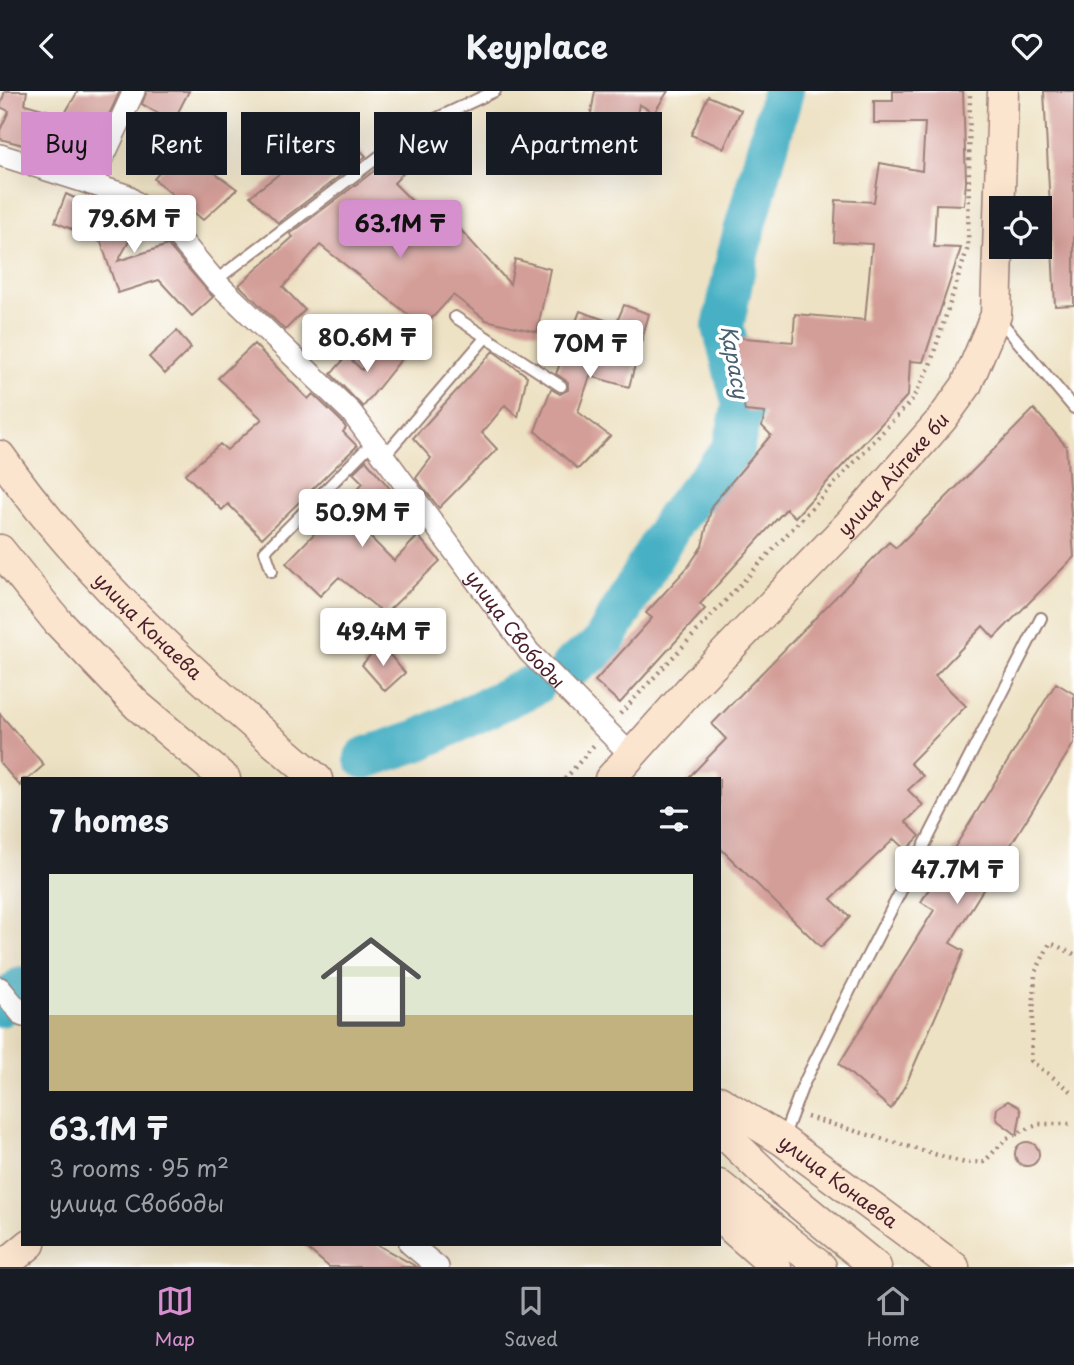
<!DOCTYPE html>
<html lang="en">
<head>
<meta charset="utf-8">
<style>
	:root { --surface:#171b24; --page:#20242c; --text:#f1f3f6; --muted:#9ea1a6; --line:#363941; --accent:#d690ce }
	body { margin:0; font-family:"Playpen Sans",sans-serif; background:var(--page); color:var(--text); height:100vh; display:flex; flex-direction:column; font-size:26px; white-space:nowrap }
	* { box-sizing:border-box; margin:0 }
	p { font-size:23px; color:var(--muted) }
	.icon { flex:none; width:38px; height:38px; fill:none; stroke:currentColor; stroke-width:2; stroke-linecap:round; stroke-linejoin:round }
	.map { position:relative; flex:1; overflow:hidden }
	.sheet { position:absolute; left:21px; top:686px; width:700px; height:469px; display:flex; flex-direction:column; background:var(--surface); border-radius:0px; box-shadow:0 7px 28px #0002 }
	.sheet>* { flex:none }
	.banner { position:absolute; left:21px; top:21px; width:700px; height:63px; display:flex; gap:14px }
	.tools { position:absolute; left:989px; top:105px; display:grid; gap:14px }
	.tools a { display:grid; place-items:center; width:63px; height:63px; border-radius:0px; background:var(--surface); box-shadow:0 7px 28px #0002; font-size:35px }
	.price { position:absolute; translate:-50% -60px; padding:0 16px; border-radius:7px; background:#fff; color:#222; font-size:23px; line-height:46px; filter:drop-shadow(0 2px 4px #0008) }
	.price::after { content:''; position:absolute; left:50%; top:42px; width:21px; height:16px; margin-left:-10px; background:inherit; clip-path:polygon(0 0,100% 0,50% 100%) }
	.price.active { background:var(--accent); color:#111 }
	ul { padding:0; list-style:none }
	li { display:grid; align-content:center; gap:14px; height:371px; padding:0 28px }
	li span { display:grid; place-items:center; height:217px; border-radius:0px; color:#555 }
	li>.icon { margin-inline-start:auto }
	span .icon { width:126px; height:126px; fill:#fffc; stroke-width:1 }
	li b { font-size:30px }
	h2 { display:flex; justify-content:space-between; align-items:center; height:84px; padding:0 28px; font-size:30px }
	.pill { padding:0 24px; border-radius:0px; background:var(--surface); box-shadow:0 7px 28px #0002; font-size:24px; line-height:63px }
	.pill.active { background:var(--accent); color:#111 }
	header { display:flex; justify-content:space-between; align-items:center; height:91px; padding:0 28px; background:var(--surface); font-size:32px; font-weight:700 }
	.dock { display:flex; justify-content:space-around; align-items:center; height:98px; border-top:2px solid var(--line); background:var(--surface); font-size:19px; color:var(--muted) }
	.dock a { display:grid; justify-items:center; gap:4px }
	.dock .active { color:var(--accent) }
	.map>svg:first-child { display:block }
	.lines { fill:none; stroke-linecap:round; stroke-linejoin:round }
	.river { stroke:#46b0c4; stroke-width:42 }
	.building { fill:#d49e98 }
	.lane-casing { stroke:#9c8078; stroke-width:14 }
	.street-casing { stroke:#9c8078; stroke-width:24 }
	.secondary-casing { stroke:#9c8078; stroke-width:33 }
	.path { stroke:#9c8078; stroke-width:4.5; stroke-dasharray:2 5; stroke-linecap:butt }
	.lane { stroke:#fff; stroke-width:10 }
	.street { stroke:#fff; stroke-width:21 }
	.secondary { stroke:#fce5cf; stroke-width:30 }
	.labels { text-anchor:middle; stroke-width:7; stroke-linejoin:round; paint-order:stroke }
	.street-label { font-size:19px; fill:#4a1f2b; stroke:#fff }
	.water-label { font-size:21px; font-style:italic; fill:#486070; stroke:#fff }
</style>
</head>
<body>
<header><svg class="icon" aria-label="back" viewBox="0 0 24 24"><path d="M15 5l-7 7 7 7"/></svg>Keyplace<svg class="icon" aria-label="heart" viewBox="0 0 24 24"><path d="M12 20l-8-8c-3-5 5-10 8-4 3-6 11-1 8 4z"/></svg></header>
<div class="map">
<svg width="1074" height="1176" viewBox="0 0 1074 1176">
	<rect width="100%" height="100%" fill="#fff"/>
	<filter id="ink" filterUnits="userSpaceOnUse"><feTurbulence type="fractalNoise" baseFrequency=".0143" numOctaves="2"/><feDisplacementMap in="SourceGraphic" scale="14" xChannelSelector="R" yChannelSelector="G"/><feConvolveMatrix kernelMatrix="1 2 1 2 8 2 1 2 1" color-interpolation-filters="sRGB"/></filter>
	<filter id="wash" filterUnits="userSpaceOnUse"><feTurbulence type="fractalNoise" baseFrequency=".00686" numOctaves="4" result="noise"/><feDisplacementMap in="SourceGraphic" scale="28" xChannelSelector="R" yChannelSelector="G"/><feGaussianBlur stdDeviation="1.57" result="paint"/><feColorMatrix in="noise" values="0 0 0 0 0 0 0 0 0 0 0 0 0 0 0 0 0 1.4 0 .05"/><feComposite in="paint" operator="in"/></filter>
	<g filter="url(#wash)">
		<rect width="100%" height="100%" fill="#eee2c4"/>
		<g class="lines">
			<!-- river -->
			<path class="river" d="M 571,576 L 601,555 L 674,429 L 733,358 L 743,314 L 723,236 L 737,166 L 783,0
				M 365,667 L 419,649 L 534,594
				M 0,915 L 23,896"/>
		</g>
		<g id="blocks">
			<!-- building -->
			<path class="building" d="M 5,0 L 27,0 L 25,13 L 64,24 L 78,0 L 120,0 L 84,77 L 42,59 L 0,48 L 0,39 L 9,20 L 0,16 Z
				M 147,0 L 189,0 L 173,31 L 142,13 Z
				M 595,0 L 668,0 L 654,22 L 639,13 L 632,51 L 588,39 Z
				M 893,0 L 963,0 L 966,90 L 964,114 L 936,113 L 934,156 L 961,157 L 923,271 L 910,270 L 908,304 L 795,426 L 786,418 L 700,513 L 705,518 L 620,612 L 595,590 L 652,527 L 646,522 L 688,476 L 702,455 L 712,414 L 771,344 L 762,335 L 765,322 L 745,320 L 733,246 L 793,251 L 795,223 L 865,229 L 872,153 L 834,151 L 836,109 L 874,111 L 880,72 L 922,80 L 925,32 L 874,32 L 874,10 L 893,10 Z
				M 1044,0 L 1074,0 L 1074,214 L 1055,215 Z
				M 708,5 L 741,19 L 724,57 L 691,44 Z
				M 340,39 L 366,65 L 278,132 L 250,105 L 295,71 L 299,74 Z
				M 180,57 L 237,98 L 203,129 L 154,88 Z
				M 394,65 L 407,78 L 394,92 L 448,146 L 458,136 L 510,193 L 515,168 L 550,178 L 537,241 L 486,229 L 453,204 L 424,236 L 320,154 L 283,196 L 305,219 L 285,239 L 239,194 L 293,146 L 290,143 Z
				M 66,103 L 137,136 L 118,170 L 168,154 L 213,206 L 192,225 L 159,189 L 118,202 L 101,151 L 55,131 Z
				M 624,214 L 649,223 L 629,296 L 590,285 L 578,321 L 610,345 L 578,378 L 535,340 L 551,298 L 560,303 L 568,299 L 568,291 L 556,283 L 580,220 L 616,233 Z
				M 177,240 L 191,257 L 165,283 L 149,266 Z
				M 387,250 L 403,266 L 363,316 L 331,283 L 347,265 L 362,279 Z
				M 254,253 L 308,308 L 313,303 L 341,330 L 346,337 L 343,341 L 357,355 L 262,447 L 228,413 L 222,419 L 185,383 L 220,353 L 227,359 L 262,328 L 218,287 Z
				M 493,260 L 527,285 L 518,326 L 505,314 L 482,342 L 497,358 L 439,417 L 416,387 L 431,367 L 413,347 Z
				M 1034,318 L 1066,355 L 1074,466 L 994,547 L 983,535 L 935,585 L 966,615 L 910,672 L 923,685 L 908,699 L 923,714 L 906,731 L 920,745 L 906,759 L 894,748 L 831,808 L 850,826 L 821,856 L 719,756 L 719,688 L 687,688 L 726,648 L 712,633 L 889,451 L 896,457 Z
				M 366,369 L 403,413 L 392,422 L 385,415 L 361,437 L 394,470 L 418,445 L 440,470 L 385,523 L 339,486 L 320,505 L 286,472 L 363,392 L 353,382 Z
				M 380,552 L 405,582 L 385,600 L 362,574 Z
				M 1056,592 L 1074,603 L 1074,652 L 950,852 L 964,860 L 906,993 L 891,1018 L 839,973 L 934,819 L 921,811 Z
				M 0,623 L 44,674 L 28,688 L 23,688 L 20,695 L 0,672 Z
				M 1008,1010 L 1019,1016 L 1021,1021 L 1017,1044 L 998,1030 L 996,1024 L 997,1017 Z
				M1015 1063a12 12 0 1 1 24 0a12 12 0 1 1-24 0Z
				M 302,1153 L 376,1153 L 417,1176 L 329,1176 Z"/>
		</g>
	</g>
	<g filter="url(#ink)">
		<use href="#blocks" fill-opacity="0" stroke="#9c8078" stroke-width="2"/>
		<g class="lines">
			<!-- lane casing -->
			<g class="lane-casing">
				<path id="lane" d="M 215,190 L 418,36 L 495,0
					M 455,226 L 561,295
					M 998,227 L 1074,317
					M 384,365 L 486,246
					M 272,480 L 265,460 L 373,351
					M 783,1047 L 803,994 L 850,899 L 1041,527"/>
			</g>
			<!-- street casing -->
			<g class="street-casing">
				<g id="street">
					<path id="s1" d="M 0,64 L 126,104 L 176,143 L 215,190 L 351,321 L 529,561 L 630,663"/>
					<path d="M 91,93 L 134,0"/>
					<path d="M 0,897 L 23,925"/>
					<path d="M 410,1153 L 438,1176"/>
				</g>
			</g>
			<!-- secondary casing -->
			<g class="secondary-casing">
				<g id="secondary">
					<path id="s2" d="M 0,365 C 84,486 204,593 317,688"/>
					<path d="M 0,459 L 57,530 L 137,614 L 225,688"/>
					<path id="s3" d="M 610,688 L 693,595 L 860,422 L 942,328 L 966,295 L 996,224 L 1003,0"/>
					<path id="s4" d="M 719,1010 L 782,1049 L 954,1176"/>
					<path d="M 719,1038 L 782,1099 L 876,1176"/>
					<path d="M 719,1094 L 821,1176"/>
					<path d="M 719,1126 L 776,1176"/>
					<path d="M 2,1176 L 30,1153"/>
				</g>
			</g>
			<!-- path -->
			<path class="path" d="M 620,623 L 912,309 L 929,277 L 968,156 L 970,0
				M 565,688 L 594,654
				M 1074,863 L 1050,852 L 1035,882 L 1031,970 L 1074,1002
				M 807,1026 L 965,1072 L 984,1071 L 1007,1047 L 1015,1044
				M 1020,1041 L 1039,1033 L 1074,1033"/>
			<!-- lane -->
			<use href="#lane" class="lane"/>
			<!-- street -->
			<use href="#street" class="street"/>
			<!-- secondary -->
			<use href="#secondary" class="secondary"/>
		</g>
	</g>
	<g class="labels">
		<!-- street labels -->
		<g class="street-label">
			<text dy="7" stroke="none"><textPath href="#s3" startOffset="416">улица Айтеке би</textPath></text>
			<text dy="7" stroke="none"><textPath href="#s2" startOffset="226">улица Конаева</textPath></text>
			<text dy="7" stroke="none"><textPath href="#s1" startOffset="718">улица Свободы</textPath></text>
			<text dy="7" stroke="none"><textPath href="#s4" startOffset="144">улица Конаева</textPath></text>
		</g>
		<!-- water labels -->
		<g class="water-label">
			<text transform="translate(734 271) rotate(80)" y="7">Қарасу</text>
		</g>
	</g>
</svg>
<div class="tools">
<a><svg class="icon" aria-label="locate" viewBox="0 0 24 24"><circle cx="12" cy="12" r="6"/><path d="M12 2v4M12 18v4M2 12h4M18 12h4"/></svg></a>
</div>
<b class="price" style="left:134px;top:164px">79.6M ₸</b>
<b class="price active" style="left:400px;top:169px">63.1M ₸</b>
<b class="price" style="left:367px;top:283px">80.6M ₸</b>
<b class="price" style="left:590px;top:289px">70M ₸</b>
<b class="price" style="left:362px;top:458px">50.9M ₸</b>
<b class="price" style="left:383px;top:577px">49.4M ₸</b>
<b class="price" style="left:957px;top:815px">47.7M ₸</b>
<div class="banner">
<a class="pill active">Buy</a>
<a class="pill">Rent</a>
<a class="pill">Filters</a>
<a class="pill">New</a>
<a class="pill">Apartment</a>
</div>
<section class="sheet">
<h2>7 homes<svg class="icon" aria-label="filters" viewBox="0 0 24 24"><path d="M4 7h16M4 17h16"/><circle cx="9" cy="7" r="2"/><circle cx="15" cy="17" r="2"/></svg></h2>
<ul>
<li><span style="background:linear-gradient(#dfe7d0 65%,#c2b280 0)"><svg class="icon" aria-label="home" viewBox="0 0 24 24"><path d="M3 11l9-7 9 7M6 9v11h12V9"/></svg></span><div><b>63.1M ₸</b><p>3 rooms · 95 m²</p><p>улица Свободы</p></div></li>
</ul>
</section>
</div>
<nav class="dock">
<a class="active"><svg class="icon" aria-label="map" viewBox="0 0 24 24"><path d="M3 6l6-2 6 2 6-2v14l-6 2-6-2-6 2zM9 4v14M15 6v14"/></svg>Map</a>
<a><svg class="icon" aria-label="saved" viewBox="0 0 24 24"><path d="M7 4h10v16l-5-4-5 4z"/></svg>Saved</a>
<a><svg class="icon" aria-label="home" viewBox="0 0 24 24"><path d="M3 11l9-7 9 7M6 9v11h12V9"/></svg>Home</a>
</nav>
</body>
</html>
